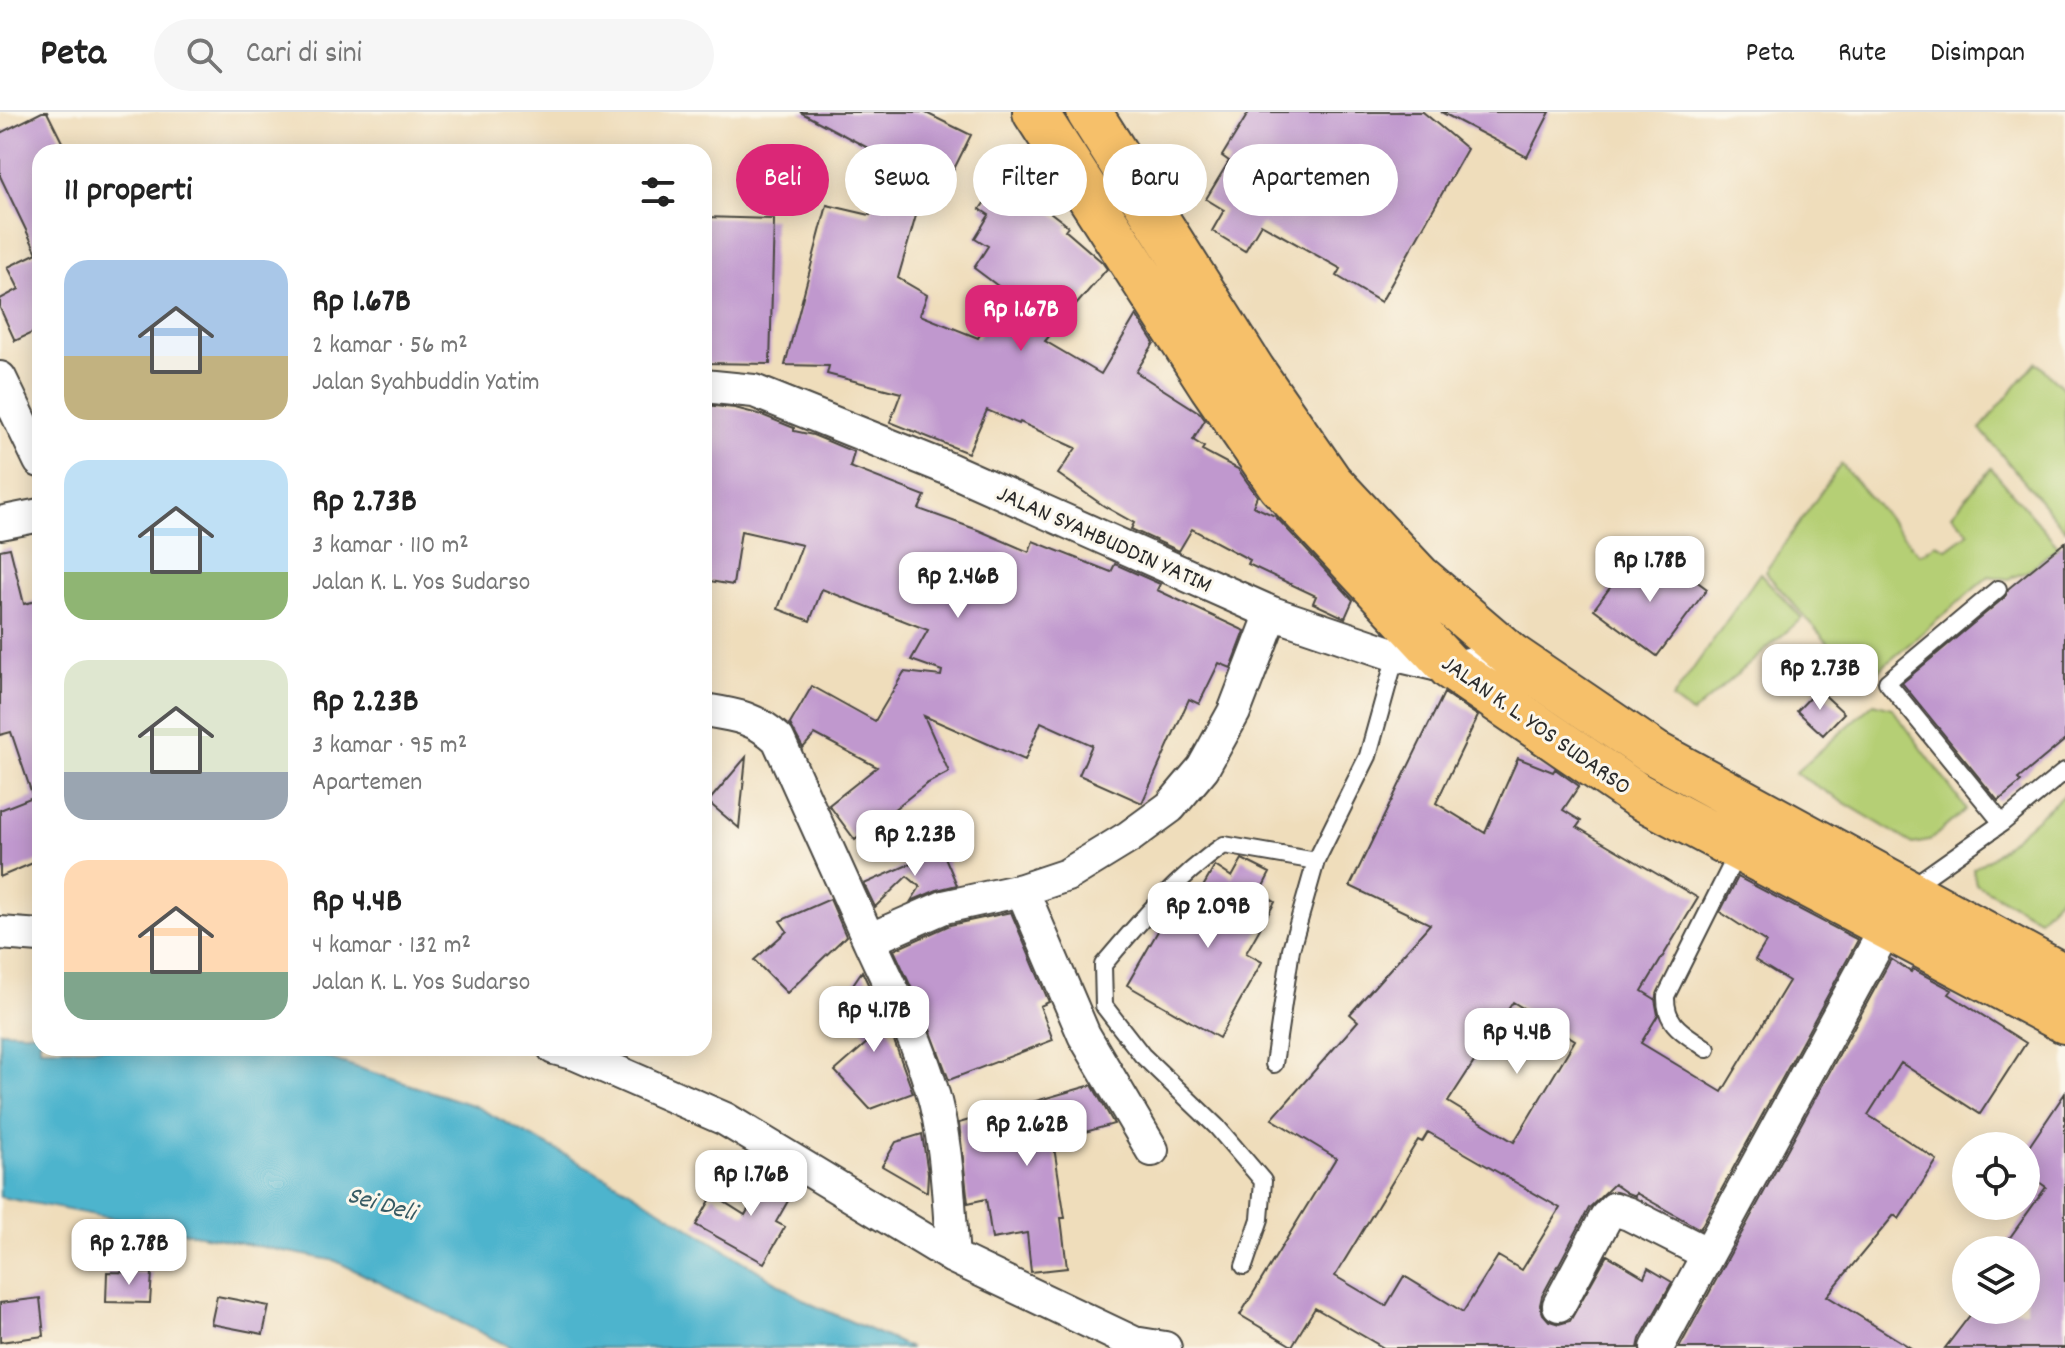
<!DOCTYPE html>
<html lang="id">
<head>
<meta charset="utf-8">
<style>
	:root { --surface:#fff; --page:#f6f6f6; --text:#222; --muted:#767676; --line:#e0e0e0; --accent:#db2777 }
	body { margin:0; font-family:Dekko,sans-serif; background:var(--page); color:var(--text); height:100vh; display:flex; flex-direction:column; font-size:30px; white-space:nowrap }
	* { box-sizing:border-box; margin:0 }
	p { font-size:26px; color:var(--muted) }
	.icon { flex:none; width:44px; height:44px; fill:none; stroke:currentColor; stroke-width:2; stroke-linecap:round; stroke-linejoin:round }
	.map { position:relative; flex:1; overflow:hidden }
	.sheet { position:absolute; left:32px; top:32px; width:680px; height:912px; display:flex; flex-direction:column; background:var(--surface); border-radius:24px; box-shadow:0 4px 20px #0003 }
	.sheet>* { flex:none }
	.top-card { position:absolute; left:736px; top:32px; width:760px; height:72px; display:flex; gap:16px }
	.tools { position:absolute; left:1952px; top:1020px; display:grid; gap:16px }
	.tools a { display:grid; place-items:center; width:88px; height:88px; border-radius:50%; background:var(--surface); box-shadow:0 4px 20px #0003; font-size:40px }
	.price { position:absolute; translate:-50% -68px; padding:0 18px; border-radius:16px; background:#fff; color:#222; font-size:26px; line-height:52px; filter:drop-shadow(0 2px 4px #0008) }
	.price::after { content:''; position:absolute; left:50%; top:48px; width:24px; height:18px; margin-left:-12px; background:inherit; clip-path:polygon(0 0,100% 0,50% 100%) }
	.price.active { background:var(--accent); color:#fff }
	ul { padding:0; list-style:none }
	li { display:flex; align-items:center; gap:24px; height:200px; padding:0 32px }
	li span { display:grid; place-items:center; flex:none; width:224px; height:160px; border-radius:24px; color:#555 }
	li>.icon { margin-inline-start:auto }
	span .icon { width:96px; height:96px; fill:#fffc; stroke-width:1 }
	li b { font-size:34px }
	h2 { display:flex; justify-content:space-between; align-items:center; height:96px; padding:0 32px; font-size:34px }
	.pill { padding:0 28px; border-radius:36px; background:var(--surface); box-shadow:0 4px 20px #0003; font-size:28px; line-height:72px }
	.pill.active { background:var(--accent); color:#fff }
	header { display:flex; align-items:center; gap:48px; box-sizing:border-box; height:112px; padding:0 40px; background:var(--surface); border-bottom:2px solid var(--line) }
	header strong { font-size:38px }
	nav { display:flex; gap:44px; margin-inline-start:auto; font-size:28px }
	.search { width:560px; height:72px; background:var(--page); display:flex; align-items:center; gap:20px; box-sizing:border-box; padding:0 28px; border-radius:44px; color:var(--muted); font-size:30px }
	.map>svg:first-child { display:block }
	.green { fill:#b5cf75; stroke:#707d50; stroke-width:2 }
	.water { fill:#4eb4cd; stroke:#3c707c; stroke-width:2 }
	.building { fill:#c098ce; fill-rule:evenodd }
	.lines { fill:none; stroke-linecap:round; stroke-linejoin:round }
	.service-casing { stroke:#484641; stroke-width:20 }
	.minor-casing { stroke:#484641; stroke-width:36 }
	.trunk-casing { stroke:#484641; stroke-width:48 }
	.service { stroke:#fff; stroke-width:16 }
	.minor { stroke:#fff; stroke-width:32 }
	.trunk { stroke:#f6c06b; stroke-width:44 }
	.labels { text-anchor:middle; stroke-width:6; stroke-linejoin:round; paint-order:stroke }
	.street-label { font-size:24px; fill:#2b2b2b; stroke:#fbf7ec }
	.water-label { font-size:26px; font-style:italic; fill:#375b64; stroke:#fbf7ec }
</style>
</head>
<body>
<header>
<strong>Peta</strong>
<div class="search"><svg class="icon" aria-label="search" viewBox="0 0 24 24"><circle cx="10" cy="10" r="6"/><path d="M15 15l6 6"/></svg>Cari di sini</div>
<nav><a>Peta</a><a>Rute</a><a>Disimpan</a></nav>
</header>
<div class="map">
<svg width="2065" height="1236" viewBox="0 0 2065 1236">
	<rect width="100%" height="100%" fill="#fbf7ec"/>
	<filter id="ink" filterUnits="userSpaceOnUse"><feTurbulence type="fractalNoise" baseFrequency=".0125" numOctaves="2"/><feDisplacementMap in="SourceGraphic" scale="16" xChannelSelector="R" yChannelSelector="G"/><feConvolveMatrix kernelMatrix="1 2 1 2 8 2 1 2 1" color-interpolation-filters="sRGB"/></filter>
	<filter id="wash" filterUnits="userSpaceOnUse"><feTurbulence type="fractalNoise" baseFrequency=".006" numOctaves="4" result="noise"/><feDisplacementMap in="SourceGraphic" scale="32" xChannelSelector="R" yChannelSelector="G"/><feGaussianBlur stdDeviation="1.8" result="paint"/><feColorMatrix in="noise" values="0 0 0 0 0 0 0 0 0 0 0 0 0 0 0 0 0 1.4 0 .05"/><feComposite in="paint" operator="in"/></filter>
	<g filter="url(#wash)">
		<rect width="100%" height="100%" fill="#efddbb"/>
		<!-- green -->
		<path class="green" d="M 2036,250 L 2065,278 L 2065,418 L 1980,317 Z
			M 1841,352 L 1920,443 L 1936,432 L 1947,437 L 1969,421 L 1952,402 L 1991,356 L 2058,434 L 2028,459 L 2008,467 L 1989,464 L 1873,563 L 1860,567 L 1765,460 Z
			M 1760,461 L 1802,506 L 1692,602 L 1672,587 Z
			M 1874,591 L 1892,596 L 1966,697 L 1929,729 L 1913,732 L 1795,661 Z
			M 2065,682 L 2065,779 L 2039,807 L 1976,772 L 1973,757 L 1992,745 Z"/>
		<!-- water -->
		<path class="water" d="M 0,919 L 40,921 L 40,936 L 297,936 L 475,994 L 628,1077 L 811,1192 L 911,1236 L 512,1236 L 336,1149 L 0,1085 Z"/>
		<g id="blocks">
			<!-- building -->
			<path class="building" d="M 42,0 L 47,0 L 67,40 L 40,40 L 40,221 L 38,218 L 15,229 L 0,196 L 0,187 L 19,177 L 8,155 L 37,141 L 0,64 L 0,21 Z
				M 800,0 L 924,0 L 971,23 L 945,75 L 940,72 L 939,76 L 926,69 L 898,166 L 927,183 L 920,203 L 978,226 L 1006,180 L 974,156 L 988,134 L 975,126 L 989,103 L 980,97 L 1022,36 L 1033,43 L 1051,71 L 1037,90 L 1068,114 L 1065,118 L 1102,150 L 1107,157 L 1045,229 L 1101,262 L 1136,203 L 1154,231 L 1136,260 L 1200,301 L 1205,308 L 1193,328 L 1204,335 L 1202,338 L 1238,357 L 1257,384 L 1253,394 L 1275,404 L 1353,488 L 1345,506 L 1313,491 L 1316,484 L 1248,452 L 1250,448 L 1192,417 L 1179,439 L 1131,417 L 1134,411 L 1104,394 L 1058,362 L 1076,336 L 1020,310 L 1019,312 L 987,298 L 968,341 L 890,310 L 901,281 L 827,262 L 829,254 L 785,253 L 827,93 L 870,103 L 887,46 Z
				M 1249,0 L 1423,0 L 1467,37 L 1381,190 L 1337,164 L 1341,157 L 1261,112 L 1245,139 L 1212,119 L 1224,98 L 1206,87 L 1229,49 L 1222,44 Z
				M 1441,0 L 1550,0 L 1527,45 Z
				M 704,105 L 774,107 L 770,252 L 704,251 Z
				M 704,293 L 735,296 L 762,303 L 794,316 L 794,319 L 813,323 L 854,340 L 850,355 L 925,384 L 919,397 L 978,418 L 1029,440 L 1033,429 L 1111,460 L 1115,452 L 1160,472 L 1157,478 L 1245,519 L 1231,556 L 1219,551 L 1199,592 L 1189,587 L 1142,691 L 1079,663 L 1092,633 L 1041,610 L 1025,648 L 924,604 L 949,660 L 926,672 L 855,728 L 829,693 L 877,655 L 815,622 L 803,636 L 790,612 L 812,574 L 875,609 L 904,560 L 941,564 L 942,559 L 911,548 L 928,518 L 822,477 L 810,509 L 778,497 L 802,433 L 741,419 L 733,473 L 704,468 Z
				M 2065,430 L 2065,628 L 2018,667 L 2021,670 L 1998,689 L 1902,571 L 2005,485 L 2009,476 Z
				M 10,436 L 24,492 L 40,488 L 40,748 L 0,765 L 0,698 L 33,685 L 11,620 L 0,623 L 0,438 Z
				M 1633,445 L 1669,472 L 1680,457 L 1707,477 L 1657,544 L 1594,497 Z
				M 1818,577 L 1844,601 L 1823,623 L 1797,599 Z
				M 1444,581 L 1478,604 L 1436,691 L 1485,721 L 1518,646 L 1553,660 L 1555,657 L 1579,674 L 1563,698 L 1581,709 L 1577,715 L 1698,786 L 1642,879 L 1655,887 L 1658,903 L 1641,931 L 1722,980 L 1789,869 L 1755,848 L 1766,830 L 1720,800 L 1738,765 L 1858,828 L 1700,1117 L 1636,1081 L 1635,1084 L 1627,1081 L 1614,1072 L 1589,1096 L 1542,1184 L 1540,1193 L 1543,1202 L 1549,1209 L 1559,1212 L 1570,1209 L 1607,1143 L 1644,1165 L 1648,1156 L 1672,1170 L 1640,1227 L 1638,1236 L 1384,1236 L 1315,1196 L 1292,1234 L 1240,1203 L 1336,1046 L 1272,1007 L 1358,909 L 1350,902 L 1430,812 L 1350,774 ZM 1513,890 L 1575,928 L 1514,1030 L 1448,990 ZM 1428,1020 L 1560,1096 L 1522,1158 L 1498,1144 L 1463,1200 L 1404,1164 L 1386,1194 L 1335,1164 L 1418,1028 L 1422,1030 Z
				M 746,645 L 739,716 L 708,690 Z
				M 942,738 L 957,773 L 937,778 L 911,789 L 920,775 L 907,764 L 875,795 L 864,772 Z
				M 1242,747 L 1270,761 L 1260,780 L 1275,790 L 1246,841 L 1262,850 L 1219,926 L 1127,873 L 1170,798 L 1185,806 L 1215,754 L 1232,765 Z
				M 830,787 L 846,824 L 787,881 L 754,848 L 787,819 L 780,809 Z
				M 1011,800 L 1049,890 L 1040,894 L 1053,928 L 949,968 L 928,912 L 894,838 L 950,813 Z
				M 1891,847 L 1911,860 L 1913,857 L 1952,878 L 1949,882 L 2026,931 L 1980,1002 L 1901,951 L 1868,1003 L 1937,1048 L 1899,1107 L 1894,1103 L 1827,1184 L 1911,1236 L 1679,1236 Z
				M 862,859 L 893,926 L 913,981 L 870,997 L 835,959 L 869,929 L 845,884 Z
				M 1092,973 L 1114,1012 L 1053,1029 L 1065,1106 L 1061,1106 L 1067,1156 L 1031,1160 L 1027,1121 L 992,1127 L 986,1087 L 968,1091 L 959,1011 Z
				M 2065,981 L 2065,1236 L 1945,1236 L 1974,1198 L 2026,1198 L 2026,1138 L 2001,1138 L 2046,1075 L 2026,1061 L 2026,1039 Z
				M 922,1022 L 928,1061 L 927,1080 L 882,1054 L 896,1030 Z
				M 771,1057 L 797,1073 L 776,1110 L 785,1115 L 764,1151 L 696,1113 L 713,1083 L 745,1103 Z
				M 107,1160 L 152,1161 L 150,1191 L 106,1190 Z
				M 217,1184 L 269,1194 L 263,1222 L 211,1212 Z
				M 40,1186 L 44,1224 L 0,1230 L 0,1191 Z"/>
		</g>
	</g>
	<g filter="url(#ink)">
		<use href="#blocks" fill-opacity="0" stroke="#484641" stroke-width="2"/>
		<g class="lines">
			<!-- service casing -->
			<g class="service-casing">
				<path id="service" d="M 1998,477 L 1887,570 L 2002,711
					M 1910,776 L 2002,711 L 2065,659
					M 1707,937 C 1685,921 1665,914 1666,884 L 1738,740
					M 1274,952 L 1291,837 L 1316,749 L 1368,644 L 1396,543
					M 1244,1154 L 1260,1107 L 1263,1069 L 1217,1015 L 1142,943 L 1104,894 L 1103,853 C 1140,809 1177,765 1224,733 L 1316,749"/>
			</g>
			<!-- minor casing -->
			<g class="minor-casing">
				<path id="minor" d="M 0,266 L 40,349
					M 704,274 L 754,279 L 949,357 L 1272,501 L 1396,543 L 1451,556 L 1510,543
					M 0,411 L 40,403
					M 704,598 C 735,603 754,605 778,627 L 869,828 L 944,795 L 1022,778 L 1067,763 L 1129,725 L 1170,695 L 1203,656 L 1234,600 L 1272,501
					M 1022,778 L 1084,923 L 1152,1038
					M 0,821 L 40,824
					M 869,828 C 891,876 916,924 931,975 C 948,1030 948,1088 953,1145
					M 554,936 L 576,942 L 725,1007 L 953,1145 L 1134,1231 L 1165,1236
					M 1559,1193 L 1606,1105 L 1614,1097 L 1629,1102 L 1706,1141
					M 1657,1236 L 1897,796"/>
			</g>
			<!-- trunk casing -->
			<g class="trunk-casing">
				<path id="trunk" d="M 1035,0 L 1211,273 L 1280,373 L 1451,556 L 1637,683 L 2065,909
					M 1089,0 L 1253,259 L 1330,370 L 1419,465 L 1510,543 L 1654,641 L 2065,865"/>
			</g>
			<!-- service -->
			<use href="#service" class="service"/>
			<!-- minor -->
			<use href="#minor" class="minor"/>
			<!-- trunk -->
			<use href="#trunk" class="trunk"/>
		</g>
	</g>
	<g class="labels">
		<!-- street labels -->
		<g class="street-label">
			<text transform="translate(1105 426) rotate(24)" y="8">JALAN SYAHBUDDIN YATIM</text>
			<text transform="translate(1537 612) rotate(35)" y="8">JALAN K. L. YOS SUDARSO</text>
		</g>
		<!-- water labels -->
		<g class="water-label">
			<text transform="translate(382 1090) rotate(16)" y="9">Sei Deli</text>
		</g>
	</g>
</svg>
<div class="tools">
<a><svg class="icon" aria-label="locate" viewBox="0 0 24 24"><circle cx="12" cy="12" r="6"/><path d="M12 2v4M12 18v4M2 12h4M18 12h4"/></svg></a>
<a><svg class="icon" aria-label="layers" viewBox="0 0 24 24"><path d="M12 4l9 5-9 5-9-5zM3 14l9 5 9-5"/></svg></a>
</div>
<b class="price active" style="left:1021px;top:241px">Rp 1.67B</b>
<b class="price" style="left:1650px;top:492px">Rp 1.78B</b>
<b class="price" style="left:958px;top:508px">Rp 2.46B</b>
<b class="price" style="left:1820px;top:600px">Rp 2.73B</b>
<b class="price" style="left:915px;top:766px">Rp 2.23B</b>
<b class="price" style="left:1208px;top:838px">Rp 2.09B</b>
<b class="price" style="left:874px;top:942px">Rp 4.17B</b>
<b class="price" style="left:1517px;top:964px">Rp 4.4B</b>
<b class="price" style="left:1027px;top:1056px">Rp 2.62B</b>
<b class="price" style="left:751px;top:1106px">Rp 1.76B</b>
<b class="price" style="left:129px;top:1175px">Rp 2.78B</b>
<div class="top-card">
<a class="pill active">Beli</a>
<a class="pill">Sewa</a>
<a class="pill">Filter</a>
<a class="pill">Baru</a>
<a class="pill">Apartemen</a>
</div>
<section class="sheet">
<h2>11 properti<svg class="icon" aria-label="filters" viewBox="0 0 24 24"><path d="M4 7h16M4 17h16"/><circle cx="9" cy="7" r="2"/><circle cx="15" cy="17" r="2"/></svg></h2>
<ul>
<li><span style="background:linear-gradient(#a9c7e8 60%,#c2b280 0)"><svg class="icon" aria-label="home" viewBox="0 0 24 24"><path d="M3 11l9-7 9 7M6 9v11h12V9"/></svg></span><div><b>Rp 1.67B</b><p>2 kamar · 56 m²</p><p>Jalan Syahbuddin Yatim</p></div></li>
<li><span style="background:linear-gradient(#bfe0f5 70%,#8fb573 0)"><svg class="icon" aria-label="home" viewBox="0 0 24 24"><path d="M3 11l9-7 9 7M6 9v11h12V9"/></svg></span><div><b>Rp 2.73B</b><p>3 kamar · 110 m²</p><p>Jalan K. L. Yos Sudarso</p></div></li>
<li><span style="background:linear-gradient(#dfe7d0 70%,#9aa5b1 0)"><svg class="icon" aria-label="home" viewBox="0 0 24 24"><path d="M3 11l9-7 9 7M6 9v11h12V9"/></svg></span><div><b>Rp 2.23B</b><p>3 kamar · 95 m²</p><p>Apartemen</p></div></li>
<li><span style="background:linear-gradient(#ffd9b3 70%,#7fa58c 0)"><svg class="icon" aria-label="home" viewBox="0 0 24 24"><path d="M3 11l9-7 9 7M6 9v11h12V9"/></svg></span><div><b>Rp 4.4B</b><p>4 kamar · 132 m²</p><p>Jalan K. L. Yos Sudarso</p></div></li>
</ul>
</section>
</div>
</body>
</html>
